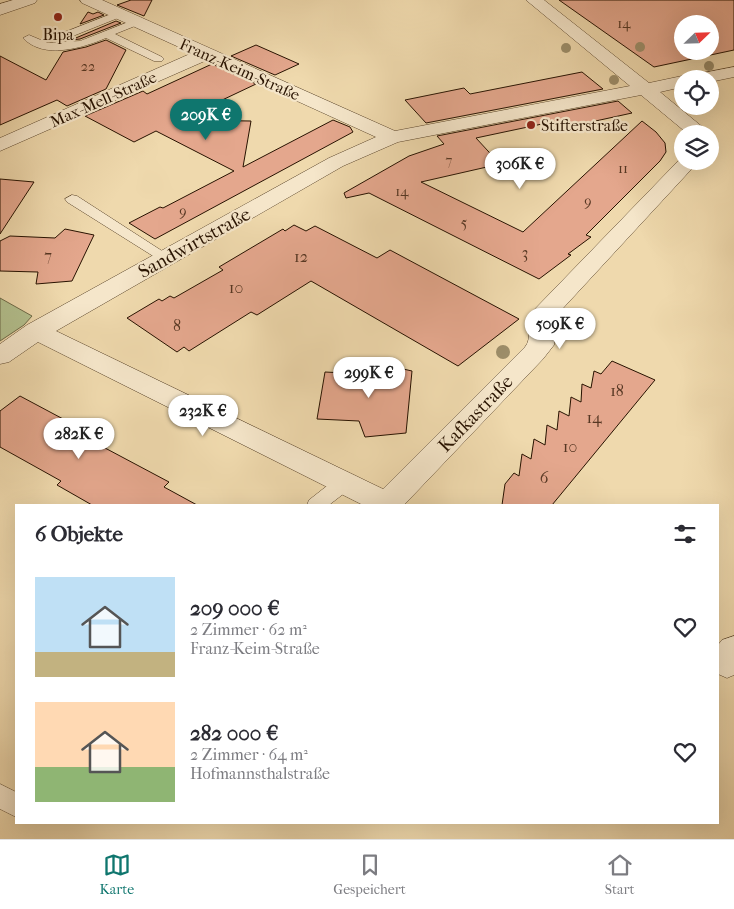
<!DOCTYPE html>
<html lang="de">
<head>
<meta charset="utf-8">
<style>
	:root { --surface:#fff; --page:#f2f2f3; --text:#2b2b33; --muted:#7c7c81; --line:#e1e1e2; --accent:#0f766e }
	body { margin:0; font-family:"IM FELL French Canon",serif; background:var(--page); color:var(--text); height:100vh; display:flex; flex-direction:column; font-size:19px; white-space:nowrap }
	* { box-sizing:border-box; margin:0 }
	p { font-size:16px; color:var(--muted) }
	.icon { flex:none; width:28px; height:28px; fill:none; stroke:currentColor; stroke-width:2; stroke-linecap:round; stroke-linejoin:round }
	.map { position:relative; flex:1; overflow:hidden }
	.side { position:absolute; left:15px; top:504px; width:704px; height:320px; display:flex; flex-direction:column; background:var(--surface); border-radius:0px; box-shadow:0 5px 20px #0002 }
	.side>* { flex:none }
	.needle { width:32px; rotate:67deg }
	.tools { position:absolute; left:674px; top:15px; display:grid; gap:10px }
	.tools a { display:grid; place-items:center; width:45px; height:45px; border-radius:50%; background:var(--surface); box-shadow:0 5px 20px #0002; font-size:25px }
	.price { position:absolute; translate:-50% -42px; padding:0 11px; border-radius:18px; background:#fff; color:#222; font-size:16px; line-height:32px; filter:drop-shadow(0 1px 2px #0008) }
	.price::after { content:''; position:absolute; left:50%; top:30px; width:15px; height:11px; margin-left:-8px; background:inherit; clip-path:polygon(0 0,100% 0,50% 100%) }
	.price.on { background:var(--accent); color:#fff }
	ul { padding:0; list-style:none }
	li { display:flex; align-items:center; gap:15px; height:125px; padding:0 20px }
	li span { display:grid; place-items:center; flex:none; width:140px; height:100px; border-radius:0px; color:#555 }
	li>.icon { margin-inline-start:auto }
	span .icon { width:60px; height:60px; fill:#fffc; stroke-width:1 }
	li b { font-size:21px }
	h2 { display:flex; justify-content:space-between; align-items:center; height:60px; padding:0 20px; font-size:21px }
	.dock { display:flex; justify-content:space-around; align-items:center; height:70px; border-top:1px solid var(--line); background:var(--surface); font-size:14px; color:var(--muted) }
	.dock a { display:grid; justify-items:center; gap:2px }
	.dock .on { color:var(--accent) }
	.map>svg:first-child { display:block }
	.green { fill:#b3c08e; stroke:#6d6947 }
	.building { fill:#e4a78d; stroke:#271200; fill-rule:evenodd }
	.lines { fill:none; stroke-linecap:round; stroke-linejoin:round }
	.lane-casing { stroke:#59442b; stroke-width:1 }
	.street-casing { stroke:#59442b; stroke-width:1 }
	.lane { fill:#f5e6ca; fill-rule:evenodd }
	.street { fill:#f5e6ca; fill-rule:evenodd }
	.tree { fill:#9c8d69 }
	.poi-dot { fill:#8f2418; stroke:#f5e6ca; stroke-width:2 }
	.labels { text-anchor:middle; stroke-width:4.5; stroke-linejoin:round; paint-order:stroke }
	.far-number-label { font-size:14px; fill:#563723 }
	.far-poi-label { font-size:16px; fill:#271200; stroke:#f5e6ca }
	.far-street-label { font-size:16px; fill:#271200; stroke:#f5e6ca }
	.number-label { font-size:16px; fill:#563723 }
	.street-label { font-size:19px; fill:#271200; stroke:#f5e6ca }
</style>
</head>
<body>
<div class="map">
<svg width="734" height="839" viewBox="0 0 734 839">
	<rect width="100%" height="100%" fill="#efd9ad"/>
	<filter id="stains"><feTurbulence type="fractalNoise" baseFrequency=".004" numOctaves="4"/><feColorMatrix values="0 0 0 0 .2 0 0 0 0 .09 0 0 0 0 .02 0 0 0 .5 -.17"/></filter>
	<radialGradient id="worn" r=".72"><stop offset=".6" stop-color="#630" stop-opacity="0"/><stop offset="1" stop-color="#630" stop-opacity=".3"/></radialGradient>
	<!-- green -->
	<path class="green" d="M 0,298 L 32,316 L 24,325 L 0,341 Z"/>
	<!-- building -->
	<path class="building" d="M 131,0 L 152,0 L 144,16 L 117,5 Z
		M 559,0 L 734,0 L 734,50 L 654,67 ZM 682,24 L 710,24 L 710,51 L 682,51 Z
		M 88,12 L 93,14 L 98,12 L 104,15 L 80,24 Z
		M 116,21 L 121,23 L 80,39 L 71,40 Z
		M 106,40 L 126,50 L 106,89 L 67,106 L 57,100 L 0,125 L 0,56 L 46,80 L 63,52 L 86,47 Z
		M 256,45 L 299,64 L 275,75 L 231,56 Z
		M 212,64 L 256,84 L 180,120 L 251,121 L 243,167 L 333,120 L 350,127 L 353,132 L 155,239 L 129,223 L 160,207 L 163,208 L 234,171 L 156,131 L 134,142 L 85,116 L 143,91 L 147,94 Z
		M 582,72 L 603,89 L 426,123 L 405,100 L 464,88 L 470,94 Z
		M 618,101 L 632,113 L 550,131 L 542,124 L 476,138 L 500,164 L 421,182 L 523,232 L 642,121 L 656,132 L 665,143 L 666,152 L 660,161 L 586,235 L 591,237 L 568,254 L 571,255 L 539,279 L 369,193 L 346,198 L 344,193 L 409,156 L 444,144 L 437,136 Z
		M 0,179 L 34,182 L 0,234 Z
		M 294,225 L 306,231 L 315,226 L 377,258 L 390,250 L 519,319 L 458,366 L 311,281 L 257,315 L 251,312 L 189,351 L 184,347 L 177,352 L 127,318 L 159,299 L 162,301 L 170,296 L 174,298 L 223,270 L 219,267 L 283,229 L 285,231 Z
		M 65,229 L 94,235 L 72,281 L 36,284 L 38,272 L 0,271 L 0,241 L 10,236 L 55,238 Z
		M 612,361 L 655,380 L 552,505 L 502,505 L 505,484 L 514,473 L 519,476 L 522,454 L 531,459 L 534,439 L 545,445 L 547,425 L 557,430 L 559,411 L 569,416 L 571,397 L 581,402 L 582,384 L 591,388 L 594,371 L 601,374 Z
		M 372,362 L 412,371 L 406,433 L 365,437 L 359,421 L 317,419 L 325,372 L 364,374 Z
		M 20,396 L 95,436 L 90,440 L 169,482 L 164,487 L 197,505 L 92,505 L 57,485 L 61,481 L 0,447 L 0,411 Z"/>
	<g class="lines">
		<!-- lane casing -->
		<g class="lane-casing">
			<path id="lane" d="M 119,11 L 124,14 L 123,16 L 68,38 L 64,39 L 58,36 L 60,34 Z
				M 136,19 L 141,22 L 140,24 L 115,34 L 162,57 L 164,59 L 162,61 L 154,61 L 106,38 C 82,48 44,60 23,38 L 29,35 L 48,43 L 80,41 Z
				M 72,195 L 77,196 L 173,258 L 171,261 L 161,261 L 67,202 L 65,199 Z
				M 344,476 L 351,478 L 353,483 L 351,488 L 329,505 L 307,505 L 309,500 L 337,478 Z
				M 0,784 L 16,792 L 16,817 L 0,809 Z"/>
		</g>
		<!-- street casing -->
		<g class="street-casing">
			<path id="street" d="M 13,0 L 37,0 L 35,3 L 0,15 L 0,4 Z
				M 80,0 L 102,0 L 395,131 L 630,86 L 526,0 L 544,0 L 649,83 L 682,76 L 689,78 L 682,79 L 682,87 L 660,92 L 711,134 L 688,134 L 641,95 L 398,142 L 343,166 L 56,331 L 383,489 L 525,347 C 533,338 526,321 533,311 L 682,157 L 682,161 L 699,161 L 554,318 L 554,345 L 543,359 L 404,505 L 363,505 L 38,342 L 9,362 L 0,364 L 0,344 L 27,325 L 329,158 L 376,137 L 207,60 L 0,151 L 0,138 L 192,53 L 82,3 Z
				M 734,67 L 734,77 L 710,82 L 710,79 L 691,79 L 693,75 Z
				M 734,636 L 734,675 L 727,678 L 718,674 L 718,645 L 722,640 Z"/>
		</g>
		<!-- lane -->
		<use href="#lane" class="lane"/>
		<!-- street -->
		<use href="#street" class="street"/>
	</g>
	<!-- trees -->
	<g class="tree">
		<circle cx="640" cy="47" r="5"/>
		<circle cx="566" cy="48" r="5"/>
		<circle cx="709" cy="66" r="5"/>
		<circle cx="614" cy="80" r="5"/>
		<circle cx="503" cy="352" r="7"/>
	</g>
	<!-- markers -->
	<g class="poi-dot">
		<circle cx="58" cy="17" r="5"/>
		<circle cx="531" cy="125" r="5"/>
	</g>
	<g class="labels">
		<!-- far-number labels -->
		<g class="far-number-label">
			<text x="624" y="28">14</text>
			<text x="88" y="71">22</text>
			<text x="449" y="165">7</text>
			<text x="623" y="173">11</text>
			<text x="402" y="196">14</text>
			<text x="588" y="206">9</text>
			<text x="183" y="216">9</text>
		</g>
		<!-- far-poi labels -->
		<g class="far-poi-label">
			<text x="58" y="40">Bipa</text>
			<text x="541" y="131" text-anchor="start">Stifterstraße</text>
		</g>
		<!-- far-street labels -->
		<g class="far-street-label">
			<text transform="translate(240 69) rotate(24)" y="6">Franz-Keim-Straße</text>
			<text transform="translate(103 99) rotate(-24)" y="6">Max-Mell-Straße</text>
		</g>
		<!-- number labels -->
		<g class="number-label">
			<text x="464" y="228">5</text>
			<text x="525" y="258">3</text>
			<text x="48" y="261">7</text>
			<text x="301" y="262">12</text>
			<text x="236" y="293">10</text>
			<text x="177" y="331">8</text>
			<text x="617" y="396">18</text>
			<text x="594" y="423">14</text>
			<text x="570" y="452">10</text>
			<text x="544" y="483">6</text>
		</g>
		<!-- street labels -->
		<g class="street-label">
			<text transform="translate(194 242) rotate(-29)" y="7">Sandwirtstraße</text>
			<text transform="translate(475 413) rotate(-46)" y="7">Kafkastraße</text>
		</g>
	</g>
	<rect width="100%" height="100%" filter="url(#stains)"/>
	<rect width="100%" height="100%" fill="url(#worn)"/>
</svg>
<div class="tools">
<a><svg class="needle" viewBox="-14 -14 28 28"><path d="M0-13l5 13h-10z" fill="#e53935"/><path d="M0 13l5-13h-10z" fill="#7c7c81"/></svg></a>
<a><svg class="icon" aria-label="locate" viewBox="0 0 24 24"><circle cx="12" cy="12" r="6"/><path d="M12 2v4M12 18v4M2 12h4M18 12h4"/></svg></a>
<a><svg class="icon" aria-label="layers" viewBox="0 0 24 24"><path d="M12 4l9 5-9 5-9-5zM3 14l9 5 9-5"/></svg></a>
</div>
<b class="price on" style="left:206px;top:141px">209K €</b>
<b class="price" style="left:520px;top:190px">306K €</b>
<b class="price" style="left:560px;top:350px">509K €</b>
<b class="price" style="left:369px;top:399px">299K €</b>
<b class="price" style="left:203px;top:437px">232K €</b>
<b class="price" style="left:79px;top:460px">282K €</b>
<section class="side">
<h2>6 Objekte<svg class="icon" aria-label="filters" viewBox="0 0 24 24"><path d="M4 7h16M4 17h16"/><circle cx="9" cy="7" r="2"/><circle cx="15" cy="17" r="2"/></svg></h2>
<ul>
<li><span style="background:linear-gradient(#bfe0f5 75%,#c2b280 0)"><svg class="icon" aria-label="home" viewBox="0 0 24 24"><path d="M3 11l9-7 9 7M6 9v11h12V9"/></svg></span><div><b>209 000 €</b><p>2 Zimmer · 62 m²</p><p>Franz-Keim-Straße</p></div><svg class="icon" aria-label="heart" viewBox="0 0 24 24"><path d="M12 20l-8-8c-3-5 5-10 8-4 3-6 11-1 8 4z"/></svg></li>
<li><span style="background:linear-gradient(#ffd9b3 65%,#8fb573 0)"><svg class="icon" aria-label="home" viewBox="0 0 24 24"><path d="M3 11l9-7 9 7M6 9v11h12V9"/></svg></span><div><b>282 000 €</b><p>2 Zimmer · 64 m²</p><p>Hofmannsthalstraße</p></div><svg class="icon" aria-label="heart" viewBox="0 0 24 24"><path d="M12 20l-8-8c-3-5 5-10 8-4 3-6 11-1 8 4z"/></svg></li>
</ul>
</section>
</div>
<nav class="dock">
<a class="on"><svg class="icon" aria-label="map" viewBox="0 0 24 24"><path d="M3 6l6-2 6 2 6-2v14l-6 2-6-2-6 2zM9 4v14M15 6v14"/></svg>Karte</a>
<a><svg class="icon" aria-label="saved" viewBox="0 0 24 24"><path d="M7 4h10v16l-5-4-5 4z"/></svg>Gespeichert</a>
<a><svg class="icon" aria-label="home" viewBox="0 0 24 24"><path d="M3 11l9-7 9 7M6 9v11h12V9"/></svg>Start</a>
</nav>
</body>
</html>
